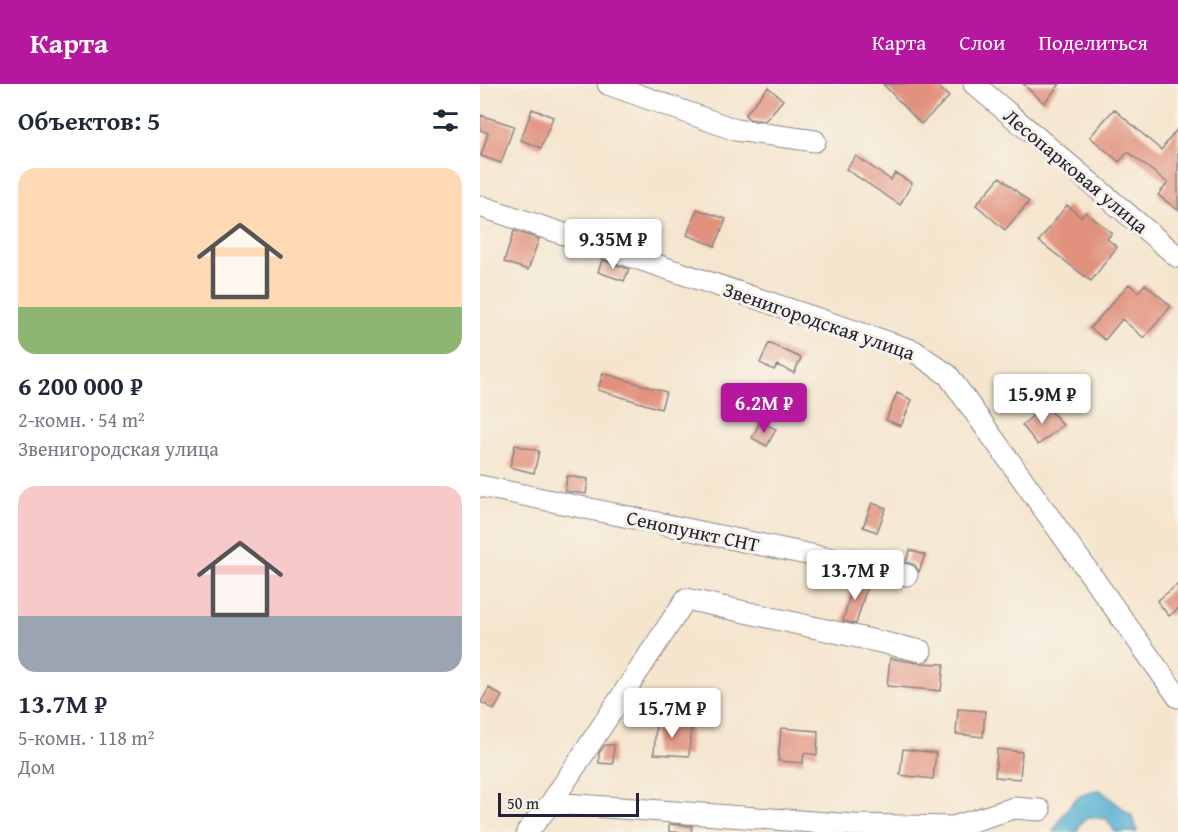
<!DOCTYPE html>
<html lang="ru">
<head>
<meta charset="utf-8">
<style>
	:root { --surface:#fff; --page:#f2f2f3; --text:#1f2937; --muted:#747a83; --accent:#b5179e }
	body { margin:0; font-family:"Gentium Book Plus",serif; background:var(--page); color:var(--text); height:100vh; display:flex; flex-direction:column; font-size:22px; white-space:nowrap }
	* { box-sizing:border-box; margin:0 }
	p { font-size:20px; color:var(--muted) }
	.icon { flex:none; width:33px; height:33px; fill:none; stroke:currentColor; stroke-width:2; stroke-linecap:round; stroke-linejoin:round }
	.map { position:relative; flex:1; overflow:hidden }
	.details { display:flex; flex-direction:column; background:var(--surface); width:480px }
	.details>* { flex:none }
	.scale { position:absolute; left:18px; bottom:15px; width:141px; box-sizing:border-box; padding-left:6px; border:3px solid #22223b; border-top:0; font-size:16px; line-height:21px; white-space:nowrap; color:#22223b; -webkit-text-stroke:4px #f7f3e8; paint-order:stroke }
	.price { position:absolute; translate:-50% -51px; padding:0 14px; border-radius:6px; background:#fff; color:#222; font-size:20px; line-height:39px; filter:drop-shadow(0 2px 3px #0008) }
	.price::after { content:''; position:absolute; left:50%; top:36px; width:18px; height:14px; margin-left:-9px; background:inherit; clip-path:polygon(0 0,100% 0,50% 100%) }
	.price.on { background:var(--accent); color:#fff }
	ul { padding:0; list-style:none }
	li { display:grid; align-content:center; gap:12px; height:318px; padding:0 18px }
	li span { display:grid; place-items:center; height:186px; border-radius:18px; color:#555 }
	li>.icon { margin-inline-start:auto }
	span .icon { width:108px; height:108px; fill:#fffc; stroke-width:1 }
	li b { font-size:26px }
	h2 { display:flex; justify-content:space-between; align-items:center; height:72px; padding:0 18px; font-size:26px }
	header { display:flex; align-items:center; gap:36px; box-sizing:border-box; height:84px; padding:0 30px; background:var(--accent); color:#fff }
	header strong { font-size:28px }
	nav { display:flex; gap:33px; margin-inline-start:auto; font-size:21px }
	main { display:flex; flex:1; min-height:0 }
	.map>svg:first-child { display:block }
	.water { fill:#53b0d2; stroke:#3a6986; stroke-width:1.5 }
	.building { fill:#e1917d }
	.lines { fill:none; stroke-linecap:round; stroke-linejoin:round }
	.minor-casing { stroke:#8c8484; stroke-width:23 }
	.minor { stroke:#fff; stroke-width:21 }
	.labels { text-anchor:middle; stroke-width:6; stroke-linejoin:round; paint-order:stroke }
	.street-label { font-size:20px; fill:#22223b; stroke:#f7f3e8 }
</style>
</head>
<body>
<header>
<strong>Карта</strong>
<nav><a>Карта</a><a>Слои</a><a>Поделиться</a></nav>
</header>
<main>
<section class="details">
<h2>Объектов: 5<svg class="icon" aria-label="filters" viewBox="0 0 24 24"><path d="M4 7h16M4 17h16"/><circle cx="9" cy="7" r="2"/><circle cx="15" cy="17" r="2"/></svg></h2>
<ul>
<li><span style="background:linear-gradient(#ffd9b3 75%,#8fb573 0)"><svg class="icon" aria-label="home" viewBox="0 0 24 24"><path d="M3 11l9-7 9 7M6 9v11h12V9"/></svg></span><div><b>6 200 000 ₽</b><p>2-комн. · 54 m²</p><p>Звенигородская улица</p></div></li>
<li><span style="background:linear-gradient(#f6c9c9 70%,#9aa5b1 0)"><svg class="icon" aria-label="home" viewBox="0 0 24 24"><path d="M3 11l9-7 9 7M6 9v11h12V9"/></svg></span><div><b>13.7M ₽</b><p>5-комн. · 118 m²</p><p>Дом</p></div></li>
</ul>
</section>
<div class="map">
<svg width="698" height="748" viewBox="0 0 698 748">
	<rect width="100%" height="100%" fill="#f7f3e8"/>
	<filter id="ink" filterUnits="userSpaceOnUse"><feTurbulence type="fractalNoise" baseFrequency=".0167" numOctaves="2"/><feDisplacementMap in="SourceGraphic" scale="12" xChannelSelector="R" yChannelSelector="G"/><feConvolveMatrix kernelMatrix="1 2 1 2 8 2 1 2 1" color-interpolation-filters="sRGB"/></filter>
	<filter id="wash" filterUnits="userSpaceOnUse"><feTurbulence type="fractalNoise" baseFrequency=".008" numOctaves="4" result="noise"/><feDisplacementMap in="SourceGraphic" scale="24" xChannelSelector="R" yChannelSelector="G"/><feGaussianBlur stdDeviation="1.35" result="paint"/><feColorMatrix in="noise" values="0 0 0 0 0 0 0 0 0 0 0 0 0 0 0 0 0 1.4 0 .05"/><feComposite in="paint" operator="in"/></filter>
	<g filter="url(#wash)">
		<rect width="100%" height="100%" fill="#f5e5ce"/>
		<!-- water -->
		<path class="water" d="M 620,706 L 652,732 L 657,748 L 635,748 L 627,735 L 608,733 L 600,740 L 597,748 L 573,748 C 585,728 594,707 620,706 Z"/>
		<g id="blocks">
			<!-- building -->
			<path class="building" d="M 403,0 L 456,0 L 469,13 L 441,40 Z
				M 543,0 L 580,0 L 564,19 Z
				M 288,3 L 303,16 L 285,37 L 269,35 L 265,31 Z
				M 52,25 L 73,33 L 61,64 L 41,56 Z
				M 634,25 L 681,66 L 698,44 L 698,126 L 678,111 L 688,99 L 648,68 L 639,78 L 610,53 Z
				M 0,31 L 34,42 L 21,79 L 1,72 L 8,49 L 0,46 Z
				M 376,72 L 411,96 L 415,89 L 432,99 L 420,121 L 366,85 Z
				M 520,93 L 549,118 L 525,146 L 496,121 Z
				M 587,121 L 601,133 L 605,128 L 632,149 L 627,155 L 637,163 L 611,197 L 559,157 Z
				M 217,125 L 246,135 L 235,162 L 207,151 Z
				M 34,147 L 59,155 L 48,186 L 24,178 Z
				M 122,176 L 149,185 L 144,197 L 118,188 Z
				M 649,200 L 658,208 L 665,200 L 691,222 L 664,254 L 642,235 L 625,256 L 610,244 Z
				M 289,259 L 321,274 L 314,289 L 297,281 L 294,286 L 280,279 Z
				M 123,289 L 186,308 L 181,325 L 118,306 Z
				M 417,309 L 432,316 L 421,342 L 406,336 Z
				M 566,321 L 583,341 L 558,361 L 542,341 Z
				M 280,338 L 296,345 L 287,362 L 272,354 Z
				M 35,361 L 59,367 L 54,389 L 30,383 Z
				M 87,392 L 108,395 L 106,410 L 85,407 Z
				M 392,419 L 406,424 L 397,448 L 383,443 Z
				M 430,466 L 445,471 L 439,488 L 435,481 L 426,478 Z
				M 374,495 L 388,499 L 376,540 L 363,537 Z
				M 698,500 L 698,525 L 689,532 L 677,517 Z
				M 410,574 L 438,579 L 464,580 L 461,607 L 407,602 Z
				M 9,604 L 22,612 L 14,626 L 1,618 Z
				M 478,625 L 505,627 L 503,653 L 476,650 Z
				M 176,638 L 211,641 L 209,672 L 174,670 Z
				M 301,644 L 338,647 L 337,671 L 324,669 L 323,679 L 298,677 Z
				M 125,661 L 134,661 L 133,680 L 119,679 L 119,669 Z
				M 423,665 L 456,669 L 453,695 L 420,691 Z
				M 517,665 L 542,668 L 540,695 L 515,693 Z
				M 189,740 L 212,742 L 211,748 L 189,748 Z"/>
		</g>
	</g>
	<g filter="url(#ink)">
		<use href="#blocks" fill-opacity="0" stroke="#8c8484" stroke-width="1.5"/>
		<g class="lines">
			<!-- minor casing -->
			<g class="minor-casing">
				<path id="minor" d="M 128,0 L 256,46 L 335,57
					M 494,0 L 698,173
					M 0,122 L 434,267 L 468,291 L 698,613
					M 0,402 L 427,491
					M 71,719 L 374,741 L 473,743 L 534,724 L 560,726
					M 47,748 L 71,719 L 206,515 L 441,567"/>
			</g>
			<!-- minor -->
			<use href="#minor" class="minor"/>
		</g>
	</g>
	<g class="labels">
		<!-- street labels -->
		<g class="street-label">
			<text transform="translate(596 87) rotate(40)" y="7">Лесопарковая улица</text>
			<text transform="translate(339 237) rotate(19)" y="7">Звенигородская улица</text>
			<text transform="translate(213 447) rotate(12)" y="7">Сенопункт СНТ</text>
		</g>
	</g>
</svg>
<div class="scale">50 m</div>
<b class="price" style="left:133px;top:186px">9.35M ₽</b>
<b class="price" style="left:562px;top:341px">15.9M ₽</b>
<b class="price on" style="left:284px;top:350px">6.2M ₽</b>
<b class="price" style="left:375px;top:517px">13.7M ₽</b>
<b class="price" style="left:192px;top:655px">15.7M ₽</b>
</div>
</main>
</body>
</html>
